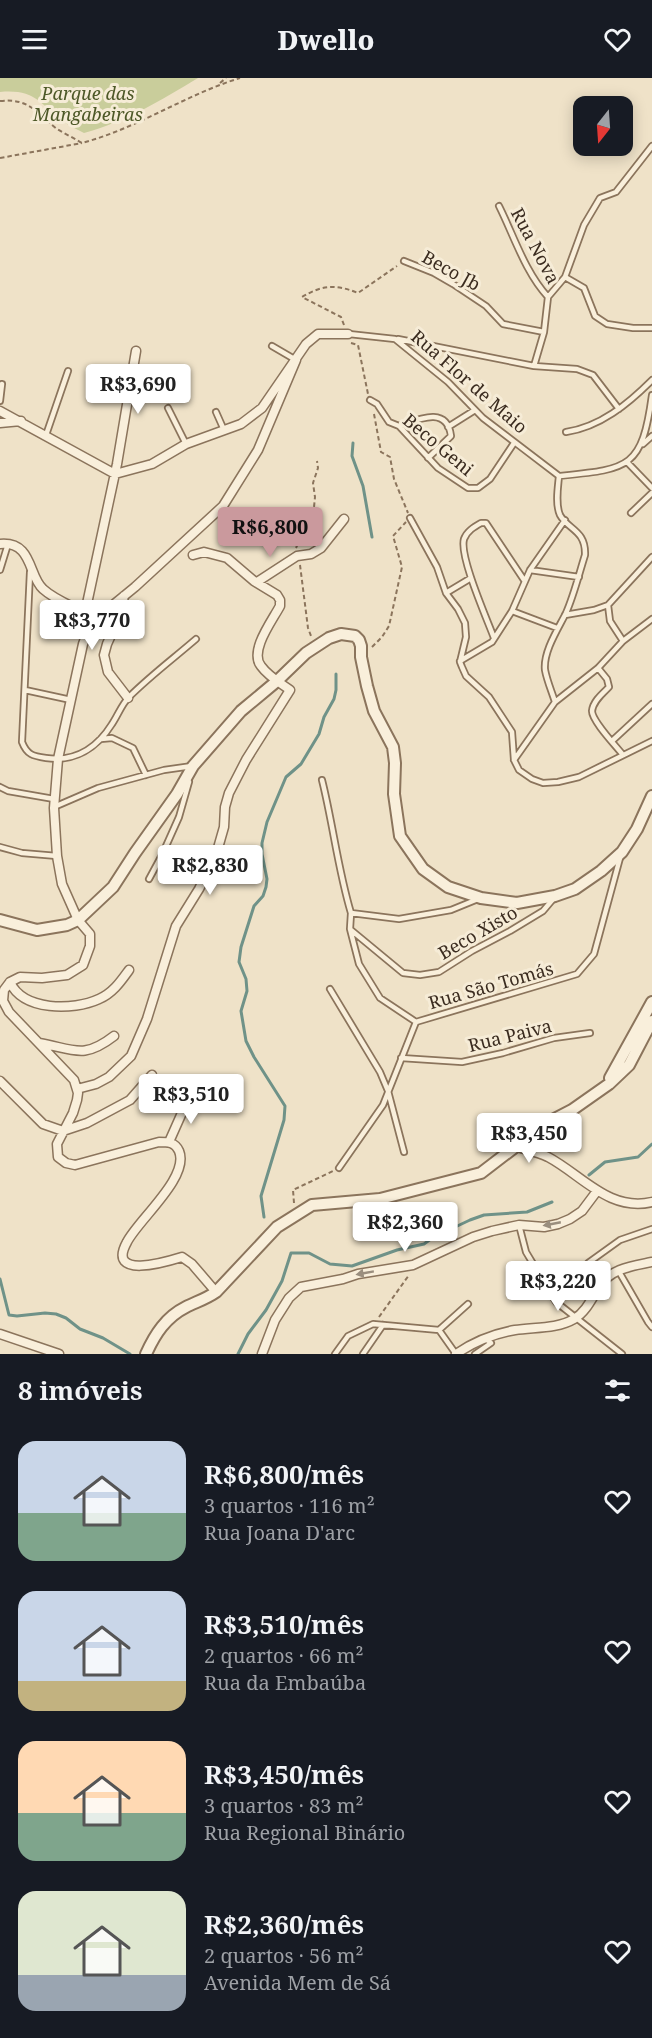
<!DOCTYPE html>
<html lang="pt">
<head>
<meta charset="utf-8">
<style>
	:root { --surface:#171b24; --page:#20242c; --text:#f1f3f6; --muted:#9ea1a6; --accent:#ca999d }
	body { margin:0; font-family:"Noto Serif",serif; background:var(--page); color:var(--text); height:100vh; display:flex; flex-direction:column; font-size:22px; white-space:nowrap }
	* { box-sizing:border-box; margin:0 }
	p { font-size:20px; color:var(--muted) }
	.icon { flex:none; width:33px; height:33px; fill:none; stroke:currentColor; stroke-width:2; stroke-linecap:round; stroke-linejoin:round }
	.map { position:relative; height:1276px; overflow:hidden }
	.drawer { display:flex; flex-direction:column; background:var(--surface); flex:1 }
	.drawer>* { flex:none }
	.needle { width:39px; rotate:197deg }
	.tools { position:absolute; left:573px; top:18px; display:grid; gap:12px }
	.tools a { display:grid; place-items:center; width:60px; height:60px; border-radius:12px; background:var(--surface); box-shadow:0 3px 15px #0003; font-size:30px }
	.price { position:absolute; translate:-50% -51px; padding:0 14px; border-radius:6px; background:#fff; color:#222; font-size:20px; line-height:39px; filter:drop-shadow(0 2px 3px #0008) }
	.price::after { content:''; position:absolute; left:50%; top:36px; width:18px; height:14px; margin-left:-9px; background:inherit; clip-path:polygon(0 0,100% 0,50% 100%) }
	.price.selected { background:var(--accent); color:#111 }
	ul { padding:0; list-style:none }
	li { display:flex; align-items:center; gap:18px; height:150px; padding:0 18px }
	li span { display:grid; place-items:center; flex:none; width:168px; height:120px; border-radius:18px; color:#555 }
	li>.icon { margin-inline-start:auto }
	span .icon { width:72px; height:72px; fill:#fffc; stroke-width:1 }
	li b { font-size:26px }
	h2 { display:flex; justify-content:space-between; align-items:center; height:72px; padding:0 18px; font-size:26px }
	header { display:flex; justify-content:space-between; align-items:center; height:78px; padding:0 18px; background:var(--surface); font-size:27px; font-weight:800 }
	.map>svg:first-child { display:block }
	.green { fill:#c9cd9b }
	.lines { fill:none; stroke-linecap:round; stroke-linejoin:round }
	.stream { stroke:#6f9288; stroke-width:3 }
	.service-casing { stroke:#8b745c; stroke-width:8 }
	.minor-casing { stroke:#8b745c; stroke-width:11 }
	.tertiary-casing { stroke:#8b745c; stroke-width:14 }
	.path { stroke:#8b745c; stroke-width:2; stroke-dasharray:4.5 3; stroke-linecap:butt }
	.service { stroke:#f9efdb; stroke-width:4.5 }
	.minor { stroke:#f9efdb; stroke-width:8 }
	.tertiary { stroke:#f9efdb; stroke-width:10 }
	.oneway { fill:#9a8e7e }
	.labels { text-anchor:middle; stroke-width:6; stroke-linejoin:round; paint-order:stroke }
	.park-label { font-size:18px; font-style:italic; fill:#4d5827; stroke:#f6ecd7 }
	.street-label { font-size:18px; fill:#3b2c20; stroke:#f6ecd7 }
</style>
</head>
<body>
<header><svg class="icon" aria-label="menu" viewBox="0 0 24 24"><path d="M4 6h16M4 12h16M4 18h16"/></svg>Dwello<svg class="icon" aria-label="heart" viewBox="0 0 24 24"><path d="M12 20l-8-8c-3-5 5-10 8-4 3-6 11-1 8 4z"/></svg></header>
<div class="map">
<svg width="652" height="1276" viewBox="0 0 652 1276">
	<rect width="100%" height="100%" fill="#efe2c8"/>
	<!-- green -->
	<path class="green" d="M 0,0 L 198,0 C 160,23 127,43 84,55 C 77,51 69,48 63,43 C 39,25 35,11 0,14 Z"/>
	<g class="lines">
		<!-- stream -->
		<path class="stream" d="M 353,365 L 352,378 L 363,408 L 372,459
			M 589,1097 L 605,1084 L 638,1079 L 652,1066
			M 264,1139 L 261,1118 L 284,1042 L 285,1028 L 254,979 L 246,963 L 241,933 L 247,913 L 246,901 L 239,884 L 241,869 L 254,828 L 263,818 L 266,809 L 267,801 L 262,776 L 262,765 L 267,744 L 286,699 L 301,686 L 319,656 L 324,639 L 334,621 L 336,612 L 336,596
			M 0,1201 L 9,1237 L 17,1238 L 45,1235 L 56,1236 L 66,1240 L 80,1251 L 103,1260 L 130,1276
			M 238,1276 L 248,1256 L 266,1232 L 282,1203 L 291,1175 L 309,1175 L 330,1186 L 352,1188 L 397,1172 L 424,1166 L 443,1152 L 451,1151 L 470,1142 L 484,1137 L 527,1134 L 552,1124"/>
		<!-- service casing -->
		<g class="service-casing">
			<path id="service" d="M 499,128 C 514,158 525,194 548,219
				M 404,183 L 434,195 L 453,206 L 486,228 L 503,246 L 544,254
				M 565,199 L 584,210 L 595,238 L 607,246 L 633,250 L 652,250
				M 349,256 L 395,261 L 448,304 L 483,340 L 559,398 C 629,391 642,391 652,317
				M 398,261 L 534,288 L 577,291 L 593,297 L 619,331
				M 272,268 L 296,282
				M 534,288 L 544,254 L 548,219 L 565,199 L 584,147 L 600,120 L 616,114 L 652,68
				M 370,322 L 377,326 L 389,344 L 399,348 L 438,390 L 468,410 L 478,410 L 490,401 L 514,365
				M 0,323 L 2,306
				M 168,330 L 186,366
				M 216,334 L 224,352
				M 399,348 C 417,342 447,327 451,358 L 428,380
				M 448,349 L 475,332
				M 566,354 C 600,349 628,326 652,302
				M 46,357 L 68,293
				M 643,366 L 652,358
				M 627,384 L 652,410
				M 631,435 L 652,415
				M 410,440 L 437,489 L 446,515 L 458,531 L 465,545 L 466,559 L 460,584 L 462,589 L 466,598 L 489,619 L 512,654 L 514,682 L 519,692 L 532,701 L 543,705 L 558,704 L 579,699 L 652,663
				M 0,492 L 8,466
				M 530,492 L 579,499
				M 30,494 L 22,664 C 27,677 33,678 46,680 C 75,684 97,670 112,646 C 118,637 122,626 129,619 C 150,598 174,580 196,561
				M 446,515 L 471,500
				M 608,527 L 610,543 L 623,563
				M 512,533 L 557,550
				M 565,537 L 594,532 L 608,527 L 652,479
				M 494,560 C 487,541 459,478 464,461 C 467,453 474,449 481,445 L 486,445 L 524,502
				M 460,583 L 492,564 L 512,533 L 530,492 L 565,442
				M 598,590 L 607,601 L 609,609 C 603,615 593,623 592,633 C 592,643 616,668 623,677
				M 25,612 L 71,622
				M 555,624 L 598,590 L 623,563 L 652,541
				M 101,661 L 112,660 L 133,670 L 146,697
				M 612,663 L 652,626
				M 514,682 L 555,624 C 552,614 547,603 545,592 C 543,574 558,551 566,535 C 574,517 579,496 585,477 C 586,452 568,452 560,437 C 555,426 558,409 559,398
				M 322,702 C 333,746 338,792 351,835 L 399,841 L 451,832 L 478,821
				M 0,709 L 8,713 L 54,721
				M 54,729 L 98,710 L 164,692 L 192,688
				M 0,769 L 22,775 L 57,778
				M 149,801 L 162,777 L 179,739 L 189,704
				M 351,835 L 350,851 L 359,886 L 380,920 L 416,944 L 577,896 L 594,876 L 620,780
				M 351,852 L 403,895 L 420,897 L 439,894 L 472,873 L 510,853 L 543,833 L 554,820
				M 330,911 L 380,994 L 388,1013 L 404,1074
				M 401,980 L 462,984 L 503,975 L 554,960 L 590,955
				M 339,1090 L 383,1027 L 416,944
				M 519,1147 L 526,1174 L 556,1224 L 622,1276
				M 588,1185 L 620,1162 L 652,1151
				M 618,1192 L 648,1244 L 652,1249
				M 439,1252 L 468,1226
				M 335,1276 L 348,1258 L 373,1246 L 439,1252 L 456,1276
				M 363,1276 L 383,1247
				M 475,1276 L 491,1265 L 486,1261"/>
		</g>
		<!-- minor casing -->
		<g class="minor-casing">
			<path id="minor" d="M 0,333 L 115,396 L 152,386 L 186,366 L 241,346 L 262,330 L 306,266 L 318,256 L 348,256
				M 0,345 L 21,343
				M 0,466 C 33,463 28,498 43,511 C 55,522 72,528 85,535 L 88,540
				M 257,504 L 297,478 L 311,476 L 321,470 L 344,441
				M 124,518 L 120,537 L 107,566 L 104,577 L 108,594 L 128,620
				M 85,535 L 117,386 L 136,273
				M 10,904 C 23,933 73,933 99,921 C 113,915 121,903 129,892
				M 39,965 C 74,971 83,982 114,958
				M 0,1003 L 43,1046 L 63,1053 L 87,1045 L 130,1022 L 152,997
				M 77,1011 L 96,1006 L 109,999 L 131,978 L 147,941 L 176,848 L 199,811 L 216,777 L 224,749 L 225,729 L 229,715 L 246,682 L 290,612 C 280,605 268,598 261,588 C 249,573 272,543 280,528 L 280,522 L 277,517 L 254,503 L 227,480 L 204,474 L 193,477
				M 169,1064 L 189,1019
				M 517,1069 C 527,1072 538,1074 548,1079 C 582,1097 609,1134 652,1124
				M 216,1214 L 192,1186 L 182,1179 C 166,1184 106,1202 127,1164 C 138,1142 190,1099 179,1073 C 175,1064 168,1064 159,1064 L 75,1087 L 66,1085 L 58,1079 L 57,1066 L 73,1035 L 77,1022 L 78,1015 L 74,1002 L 9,934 L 3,923 L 4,912 L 10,904 L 20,899 L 42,900 L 67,897 L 83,887 L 90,868 L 90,856 L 78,842 L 62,806 L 57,778 L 54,730 L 58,681 L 83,566 L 91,545 L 135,509 L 223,428 L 258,372 L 296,282
				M 0,1256 L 59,1276
				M 262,1276 L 275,1242 L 289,1220 L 301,1209 L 343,1201 L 358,1196 L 413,1187 L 473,1159 L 492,1153 L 519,1147 L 544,1149 L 558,1146 L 570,1141 L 582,1133 L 597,1113
				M 456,1276 C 475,1263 493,1256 515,1252 C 534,1249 557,1251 574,1241 C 586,1234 592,1220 599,1209 C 611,1190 633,1188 652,1184"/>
		</g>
		<!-- tertiary casing -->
		<g class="tertiary-casing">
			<path id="tertiary" d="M 0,842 L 37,852 L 67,847 L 78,842 L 113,809 L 135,775 L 177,716 L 193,688 L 241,633 L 277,603 L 306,575 L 329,560 L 341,556 L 355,558 L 359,562 L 361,568 L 361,579 L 367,608 L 374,633 L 393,669 L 395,685 L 394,716 L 400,758 L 423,791 L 448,809 L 481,820 L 517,825 L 555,818 L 575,811 L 601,793 L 622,774 L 637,751 L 652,718
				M 610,1000 L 652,924
				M 146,1276 C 155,1256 166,1239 186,1229 C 196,1224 206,1221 216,1214 L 277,1149 L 312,1127 L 380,1121 L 481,1095 L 545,1046 L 572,1032 L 609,1006 L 629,987 L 652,943"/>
		</g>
		<!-- path -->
		<path class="path" d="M 220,5 L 226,0
			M 0,23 C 30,20 36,35 57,51 C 65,56 74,60 82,65 C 138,50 185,17 240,0
			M 0,80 L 82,65
			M 344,247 L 341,239 L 302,219 C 322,207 336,206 358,215 L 397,188
			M 351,265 L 358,267 L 368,316
			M 374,336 L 381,374 L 390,379 L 394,401 L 408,435
			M 296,470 L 314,429 L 315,419 L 313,405 L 318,390 L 317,383
			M 300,487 L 308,550 L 311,558
			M 372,569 L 382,559 L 389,548 L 402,489 L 393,458 L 406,444
			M 294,1125 L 293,1112 L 333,1093
			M 379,1239 L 409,1197"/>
		<!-- service -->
		<use href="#service" class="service"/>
		<!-- minor -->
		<use href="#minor" class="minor"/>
		<!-- tertiary -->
		<use href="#tertiary" class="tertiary"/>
	</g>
	<!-- one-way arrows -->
	<defs><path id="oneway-solid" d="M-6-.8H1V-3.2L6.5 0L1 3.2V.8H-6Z" transform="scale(1.5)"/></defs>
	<g class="oneway">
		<use href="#oneway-solid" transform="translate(552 1146) rotate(169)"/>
		<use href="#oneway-solid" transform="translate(365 1195) rotate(170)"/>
	</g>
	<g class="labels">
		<!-- park labels -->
		<g class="park-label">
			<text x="88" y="22">Parque das<tspan x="88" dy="21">Mangabeiras</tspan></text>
		</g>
		<!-- street labels -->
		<g class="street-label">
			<text transform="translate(535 168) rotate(62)" y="6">Rua Nova</text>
			<text transform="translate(451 193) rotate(29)" y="6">Beco Jb</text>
			<text transform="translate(469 304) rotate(41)" y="6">Rua Flor de Maio</text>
			<text transform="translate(438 367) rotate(40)" y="6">Beco Geni</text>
			<text transform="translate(478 855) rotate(-30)" y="6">Beco Xisto</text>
			<text transform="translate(491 908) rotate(-16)" y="6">Rua São Tomás</text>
			<text transform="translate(510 958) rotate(-14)" y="6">Rua Paiva</text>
		</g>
	</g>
</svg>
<div class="tools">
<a><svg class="needle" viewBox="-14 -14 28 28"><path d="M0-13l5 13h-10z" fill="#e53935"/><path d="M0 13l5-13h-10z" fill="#9ea1a6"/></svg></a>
</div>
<b class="price" style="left:138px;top:337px">R$3,690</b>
<b class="price selected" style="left:270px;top:480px">R$6,800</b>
<b class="price" style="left:92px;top:573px">R$3,770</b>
<b class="price" style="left:210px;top:818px">R$2,830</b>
<b class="price" style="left:191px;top:1047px">R$3,510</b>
<b class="price" style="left:529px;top:1086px">R$3,450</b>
<b class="price" style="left:405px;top:1175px">R$2,360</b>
<b class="price" style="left:558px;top:1234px">R$3,220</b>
</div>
<section class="drawer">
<h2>8 imóveis<svg class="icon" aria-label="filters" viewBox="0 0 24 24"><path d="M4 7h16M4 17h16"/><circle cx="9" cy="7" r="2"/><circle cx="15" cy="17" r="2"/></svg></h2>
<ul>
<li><span style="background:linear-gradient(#c9d6e8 60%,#7fa58c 0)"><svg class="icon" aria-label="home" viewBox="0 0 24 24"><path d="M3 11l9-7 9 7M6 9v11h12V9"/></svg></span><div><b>R$6,800/mês</b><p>3 quartos · 116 m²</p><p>Rua Joana D'arc</p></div><svg class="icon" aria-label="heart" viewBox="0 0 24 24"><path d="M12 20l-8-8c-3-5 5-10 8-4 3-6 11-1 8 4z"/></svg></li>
<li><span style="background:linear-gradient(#c9d6e8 75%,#c2b280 0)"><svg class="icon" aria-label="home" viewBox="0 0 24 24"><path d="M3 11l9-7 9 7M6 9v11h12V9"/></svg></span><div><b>R$3,510/mês</b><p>2 quartos · 66 m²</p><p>Rua da Embaúba</p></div><svg class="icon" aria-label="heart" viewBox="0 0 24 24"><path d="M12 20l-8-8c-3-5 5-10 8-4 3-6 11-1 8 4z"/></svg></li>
<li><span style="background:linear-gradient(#ffd9b3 60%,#7fa58c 0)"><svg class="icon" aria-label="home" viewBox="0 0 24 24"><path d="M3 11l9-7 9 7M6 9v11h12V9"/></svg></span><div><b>R$3,450/mês</b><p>3 quartos · 83 m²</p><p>Rua Regional Binário</p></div><svg class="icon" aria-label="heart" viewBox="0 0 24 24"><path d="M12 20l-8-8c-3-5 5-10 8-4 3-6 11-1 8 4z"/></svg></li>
<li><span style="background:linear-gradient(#dfe7d0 70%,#9aa5b1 0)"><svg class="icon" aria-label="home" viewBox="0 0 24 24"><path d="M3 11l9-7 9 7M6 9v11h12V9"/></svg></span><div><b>R$2,360/mês</b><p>2 quartos · 56 m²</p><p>Avenida Mem de Sá</p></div><svg class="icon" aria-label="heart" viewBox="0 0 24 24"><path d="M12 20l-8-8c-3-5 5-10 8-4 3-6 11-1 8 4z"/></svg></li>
</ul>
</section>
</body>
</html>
